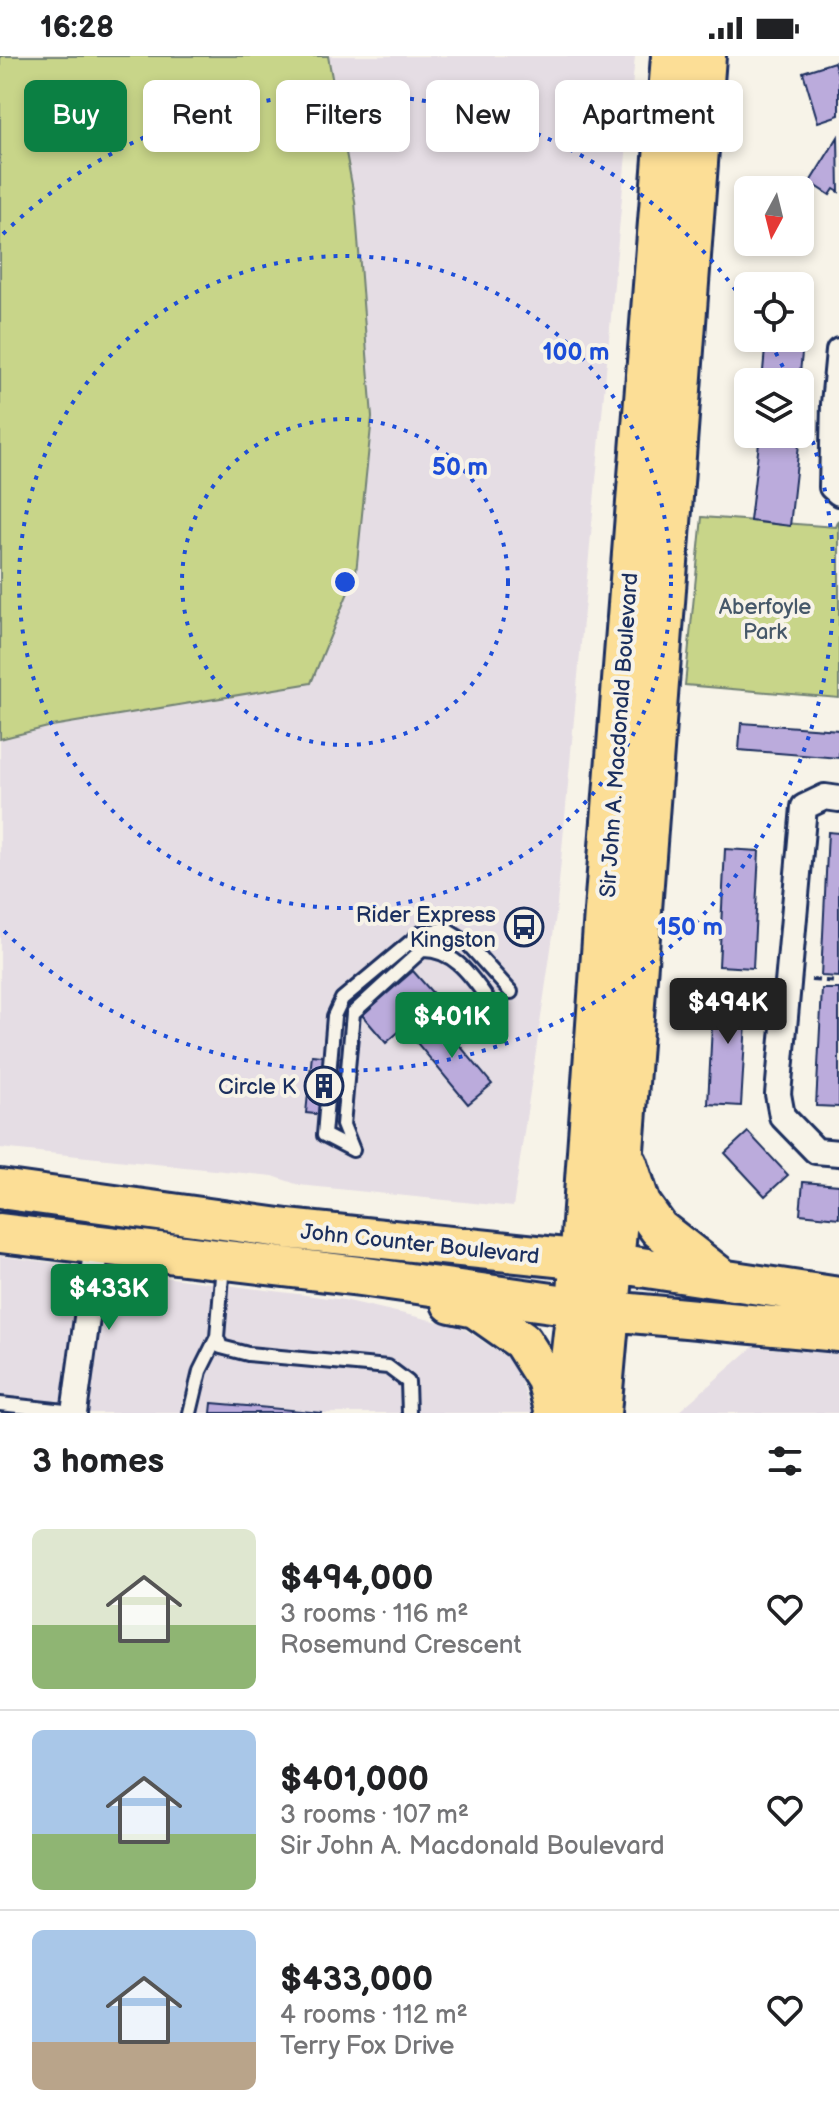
<!DOCTYPE html>
<html lang="en">
<head>
<meta charset="utf-8">
<style>
	:root { --surface:#fff; --page:#f2f2f2; --text:#202124; --muted:#757577; --line:#e0e0e0; --accent:#0b8043 }
	body { margin:0; font-family:"Balsamiq Sans",sans-serif; background:var(--page); color:var(--text); height:100vh; display:flex; flex-direction:column; font-size:30px; white-space:nowrap }
	* { box-sizing:border-box; margin:0 }
	p { font-size:26px; color:var(--muted) }
	.icon { flex:none; width:44px; height:44px; fill:none; stroke:currentColor; stroke-width:2; stroke-linecap:round; stroke-linejoin:round }
	.map { position:relative; height:1357px; overflow:hidden }
	.details { display:flex; flex-direction:column; background:var(--surface); flex:1 }
	.details>* { flex:none }
	.hud { position:absolute; left:24px; top:24px; width:792px; height:72px; display:flex; gap:16px }
	.needle { width:52px; rotate:187deg }
	.buttons { position:absolute; left:734px; top:120px; display:grid; gap:16px }
	.buttons a { display:grid; place-items:center; width:80px; height:80px; border-radius:12px; background:var(--surface); box-shadow:0 4px 12px #0003; font-size:40px }
	.price { position:absolute; translate:-50% -68px; padding:0 18px; border-radius:8px; background:var(--accent); color:#fff; font-size:26px; line-height:52px; filter:drop-shadow(0 2px 4px #0008) }
	.price::after { content:''; position:absolute; left:50%; top:48px; width:24px; height:18px; margin-left:-12px; background:inherit; clip-path:polygon(0 0,100% 0,50% 100%) }
	.price.current { background:#222; color:#fff }
	ul { padding:0; list-style:none }
	li { display:flex; align-items:center; gap:24px; height:200px; padding:0 32px }
	li+li { border-top:2px solid var(--line) }
	li span { display:grid; place-items:center; flex:none; width:224px; height:160px; border-radius:12px; color:#555 }
	li>.icon { margin-inline-start:auto }
	span .icon { width:96px; height:96px; fill:#fffc; stroke-width:1 }
	li b { font-size:34px }
	h2 { display:flex; justify-content:space-between; align-items:center; height:96px; padding:0 32px; font-size:34px }
	.pill { padding:0 28px; border-radius:12px; background:var(--surface); box-shadow:0 4px 12px #0003; font-size:28px; line-height:72px }
	.pill.current { background:var(--accent); color:#fff }
	.status { display:flex; justify-content:space-between; align-items:center; height:56px; padding:0 40px; background:var(--surface); direction:ltr }
	.status svg { height:22px; fill:currentColor }
	.map>svg:first-child { display:block }
	.built { fill:#e5dde4 }
	.green { fill:#c8d589; stroke:#728274; stroke-width:2 }
	.building { fill:#bbabdc; stroke:#1b2f5e; stroke-width:2 }
	.lines { fill:none; stroke-linecap:round; stroke-linejoin:round }
	.service-casing { stroke:#1b2f5e; stroke-width:18 }
	.minor-casing { stroke:#1b2f5e; stroke-width:30 }
	.primary-casing { stroke:#1b2f5e; stroke-width:44 }
	.path { stroke:#1b2f5e; stroke-width:4; stroke-dasharray:8 6; stroke-linecap:butt }
	.service { stroke:#f7f3e8; stroke-width:12 }
	.minor { stroke:#f7f3e8; stroke-width:24 }
	.primary { stroke:#fcde96; stroke-width:38 }
	.ring { fill:none; stroke:#1d4ed8; stroke-width:4; stroke-dasharray:4 8 }
	.labels { text-anchor:middle; stroke-width:8; stroke-linejoin:round; paint-order:stroke }
	.park-label { font-size:22px; fill:#465869; stroke:#f7f3e8 }
	.street-label { font-size:22px; fill:#1b2f5e; stroke:#f7f3e8 }
	.poi-label { font-size:22px; fill:#1b2f5e; stroke:#f7f3e8; text-anchor:end }
	.centre { fill:#1d4ed8; stroke:#f7f3e8; stroke-width:4 }
	.ring-label { font-size:24px; text-anchor:middle; font-weight:bold; fill:#1d4ed8; stroke:#f7f3e8; stroke-width:8; stroke-linejoin:round; paint-order:stroke }
</style>
</head>
<body>
<div class="status"><b>16:28</b><svg viewBox="0 0 49 12"><path d="M0 12V9h3v3zM5 12V6h3v6zM10 12V3h3v9zM15 12V0h3v12zM26 1h20v11H26zM47 4h2v5h-2z"/></svg></div>
<div class="map">
<svg width="839" height="1357" viewBox="0 0 839 1357">
	<rect width="100%" height="100%" fill="#f7f3e8"/>
	<filter id="ink" filterUnits="userSpaceOnUse"><feTurbulence type="fractalNoise" baseFrequency=".0125" numOctaves="2"/><feDisplacementMap in="SourceGraphic" scale="16" xChannelSelector="R" yChannelSelector="G"/><feConvolveMatrix kernelMatrix="1 2 1 2 8 2 1 2 1" color-interpolation-filters="sRGB"/></filter>
	<g filter="url(#ink)">
		<!-- built -->
		<path class="built" d="M 0,0 L 635,0 L 556,859 L 513,1151 L 299,1129 L 273,1120 L 0,1092 Z
			M 0,1200 L 344,1244 L 461,1271 L 515,1307 L 532,1357 L 0,1357 Z
			M 753,1291 L 839,1298 L 839,1357 L 677,1357 Z"/>
		<!-- green -->
		<path class="green" d="M 0,0 L 328,0 L 355,145 L 372,361 L 356,517 L 311,627 L 52,670 L 0,683 Z
			M 702,461 L 836,471 L 839,464 L 839,642 L 685,629 Z"/>
		<!-- building -->
		<path class="building" d="M 834,6 L 839,22 L 839,59 L 818,66 L 803,16 Z
			M 838,81 L 839,136 L 834,133 L 830,139 L 810,126 Z
			M 800,259 L 806,259 L 799,326 L 762,326 L 766,282 L 800,282 Z
			M 760,378 L 800,379 L 790,470 L 750,465 Z
			M 741,667 L 839,674 L 839,702 L 739,694 Z
			M 828,776 L 839,777 L 839,921 L 821,920 Z
			M 725,793 L 759,795 L 753,912 L 719,910 Z
			M 413,915 L 437,942 L 386,987 L 362,959 Z
			M 714,930 L 748,932 L 741,1050 L 708,1048 Z
			M 822,933 L 839,933 L 839,1051 L 816,1050 Z
			M 436,961 L 492,1028 L 468,1048 L 412,981 Z
			M 312,999 L 341,1002 L 335,1060 L 306,1057 Z
			M 748,1076 L 788,1119 L 765,1140 L 725,1097 Z
			M 803,1126 L 839,1129 L 839,1162 L 800,1158 Z
			M 212,1347 L 258,1351 L 322,1357 L 211,1357 Z"/>
		<g class="lines">
			<!-- service casing -->
			<g class="service-casing">
				<path id="service" d="M 353,1094 L 324,1079 L 334,960 L 342,943 L 421,877 L 445,873 L 466,886 L 511,936
					M 353,1094 L 343,1069 L 353,957 L 422,894 C 458,893 475,927 495,953
					M 223,1208 L 217,1281 L 221,1291 L 248,1298 L 388,1311 L 408,1326 L 409,1357
					M 0,1348 L 74,1356
					M 190,1357 L 200,1315 L 217,1281"/>
			</g>
			<!-- minor casing -->
			<g class="minor-casing">
				<path id="minor" d="M 839,295 L 834,348 L 832,431 L 839,437
					M 839,743 L 825,741 L 804,751 L 778,1038 L 782,1060 L 816,1095 L 839,1097
					M 74,1357 L 97,1189"/>
			</g>
			<!-- primary casing -->
			<g class="primary-casing">
				<path id="primary" d="M 628,1108 L 641,1148 L 659,1173 L 723,1223
					M 0,1133 L 287,1173 L 614,1207 L 839,1241
					M 0,1177 L 360,1220 L 609,1255 L 839,1276
					M 451,1247 L 475,1252 L 522,1285 L 546,1323 L 555,1357
					M 564,1357 L 576,1251 L 605,842 L 671,0
					M 601,1357 L 624,1094 L 706,0"/>
			</g>
			<!-- path -->
			<path class="path" d="M 811,924 L 839,926"/>
			<!-- service -->
			<use href="#service" class="service"/>
			<!-- minor -->
			<use href="#minor" class="minor"/>
			<!-- primary -->
			<use href="#primary" class="primary"/>
		</g>
	</g>
	<!-- distance rings -->
	<g class="ring">
		<circle cx="345" cy="526" r="163"/>
		<circle cx="345" cy="526" r="326"/>
		<path d="M3 178A488 488 0 0 1 747 250M770 286A488 488 0 0 1 789 324M801 351A488 488 0 0 1 3 874"/>
	</g>
	<!-- icons -->
	<defs>
		<g id="bus-ring" transform="scale(2)"><circle r="9.5" fill="#f7f3e8" stroke="#1b2f5e" stroke-width="1.5"/><path d="M-5-6H5V4H4V6H2V4H-2V6H-4V4H-5ZM-3.5-4V0h7V-4ZM-3.5 1.2v1.5H-2V1.2ZM2 1.2v1.5H3.5V1.2Z" fill="#1b2f5e"/></g>
		<g id="building-ring" transform="scale(2)"><circle r="9.5" fill="#f7f3e8" stroke="#1b2f5e" stroke-width="1.5"/><path d="M-4-6H4V6H1V3H-1V6H-4ZM-2.5-4.3h1.7v1.8h-1.7ZM.8-4.3h1.7v1.8H.8ZM-2.5-1h1.7V.8h-1.7ZM.8-1h1.7V.8H.8Z" fill="#1b2f5e"/></g>
	</defs>
	<g fill-rule="evenodd">
		<use href="#bus-ring" x="524" y="871"/>
		<use href="#building-ring" x="324" y="1030"/>
	</g>
	<g class="labels">
		<!-- park labels -->
		<g class="park-label">
			<text x="765" y="558">Aberfoyle<tspan x="765" dy="25">Park</tspan></text>
		</g>
		<!-- street labels -->
		<g class="street-label">
			<text transform="translate(618 679) rotate(-86)" y="8">Sir John A. Macdonald Boulevard</text>
			<text transform="translate(420 1187) rotate(6)" y="8">John Counter Boulevard</text>
		</g>
		<!-- poi labels -->
		<g class="poi-label">
			<text x="496" y="866">Rider Express<tspan x="496" dy="25">Kingston</tspan></text>
			<text x="296" y="1038">Circle K</text>
		</g>
	</g>
	<circle cx="345" cy="526" r="12" class="centre"/>
	<g class="ring-label">
		<text x="576" y="304">100 m</text>
		<text x="460" y="419">50 m</text>
		<text x="690" y="879">150 m</text>
	</g>
</svg>
<div class="buttons">
<a><svg class="needle" viewBox="-14 -14 28 28"><path d="M0-13l5 13h-10z" fill="#e53935"/><path d="M0 13l5-13h-10z" fill="#757577"/></svg></a>
<a><svg class="icon" aria-label="locate" viewBox="0 0 24 24"><circle cx="12" cy="12" r="6"/><path d="M12 2v4M12 18v4M2 12h4M18 12h4"/></svg></a>
<a><svg class="icon" aria-label="layers" viewBox="0 0 24 24"><path d="M12 4l9 5-9 5-9-5zM3 14l9 5 9-5"/></svg></a>
</div>
<b class="price current" style="left:728px;top:990px">$494K</b>
<b class="price" style="left:452px;top:1004px">$401K</b>
<b class="price" style="left:109px;top:1276px">$433K</b>
<div class="hud">
<a class="pill current">Buy</a>
<a class="pill">Rent</a>
<a class="pill">Filters</a>
<a class="pill">New</a>
<a class="pill">Apartment</a>
</div>
</div>
<section class="details">
<h2>3 homes<svg class="icon" aria-label="filters" viewBox="0 0 24 24"><path d="M4 7h16M4 17h16"/><circle cx="9" cy="7" r="2"/><circle cx="15" cy="17" r="2"/></svg></h2>
<ul>
<li><span style="background:linear-gradient(#dfe7d0 60%,#8fb573 0)"><svg class="icon" aria-label="home" viewBox="0 0 24 24"><path d="M3 11l9-7 9 7M6 9v11h12V9"/></svg></span><div><b>$494,000</b><p>3 rooms · 116 m²</p><p>Rosemund Crescent</p></div><svg class="icon" aria-label="heart" viewBox="0 0 24 24"><path d="M12 20l-8-8c-3-5 5-10 8-4 3-6 11-1 8 4z"/></svg></li>
<li><span style="background:linear-gradient(#a9c7e8 65%,#8fb573 0)"><svg class="icon" aria-label="home" viewBox="0 0 24 24"><path d="M3 11l9-7 9 7M6 9v11h12V9"/></svg></span><div><b>$401,000</b><p>3 rooms · 107 m²</p><p>Sir John A. Macdonald Boulevard</p></div><svg class="icon" aria-label="heart" viewBox="0 0 24 24"><path d="M12 20l-8-8c-3-5 5-10 8-4 3-6 11-1 8 4z"/></svg></li>
<li><span style="background:linear-gradient(#a9c7e8 70%,#b9a48a 0)"><svg class="icon" aria-label="home" viewBox="0 0 24 24"><path d="M3 11l9-7 9 7M6 9v11h12V9"/></svg></span><div><b>$433,000</b><p>4 rooms · 112 m²</p><p>Terry Fox Drive</p></div><svg class="icon" aria-label="heart" viewBox="0 0 24 24"><path d="M12 20l-8-8c-3-5 5-10 8-4 3-6 11-1 8 4z"/></svg></li>
</ul>
</section>
</body>
</html>
